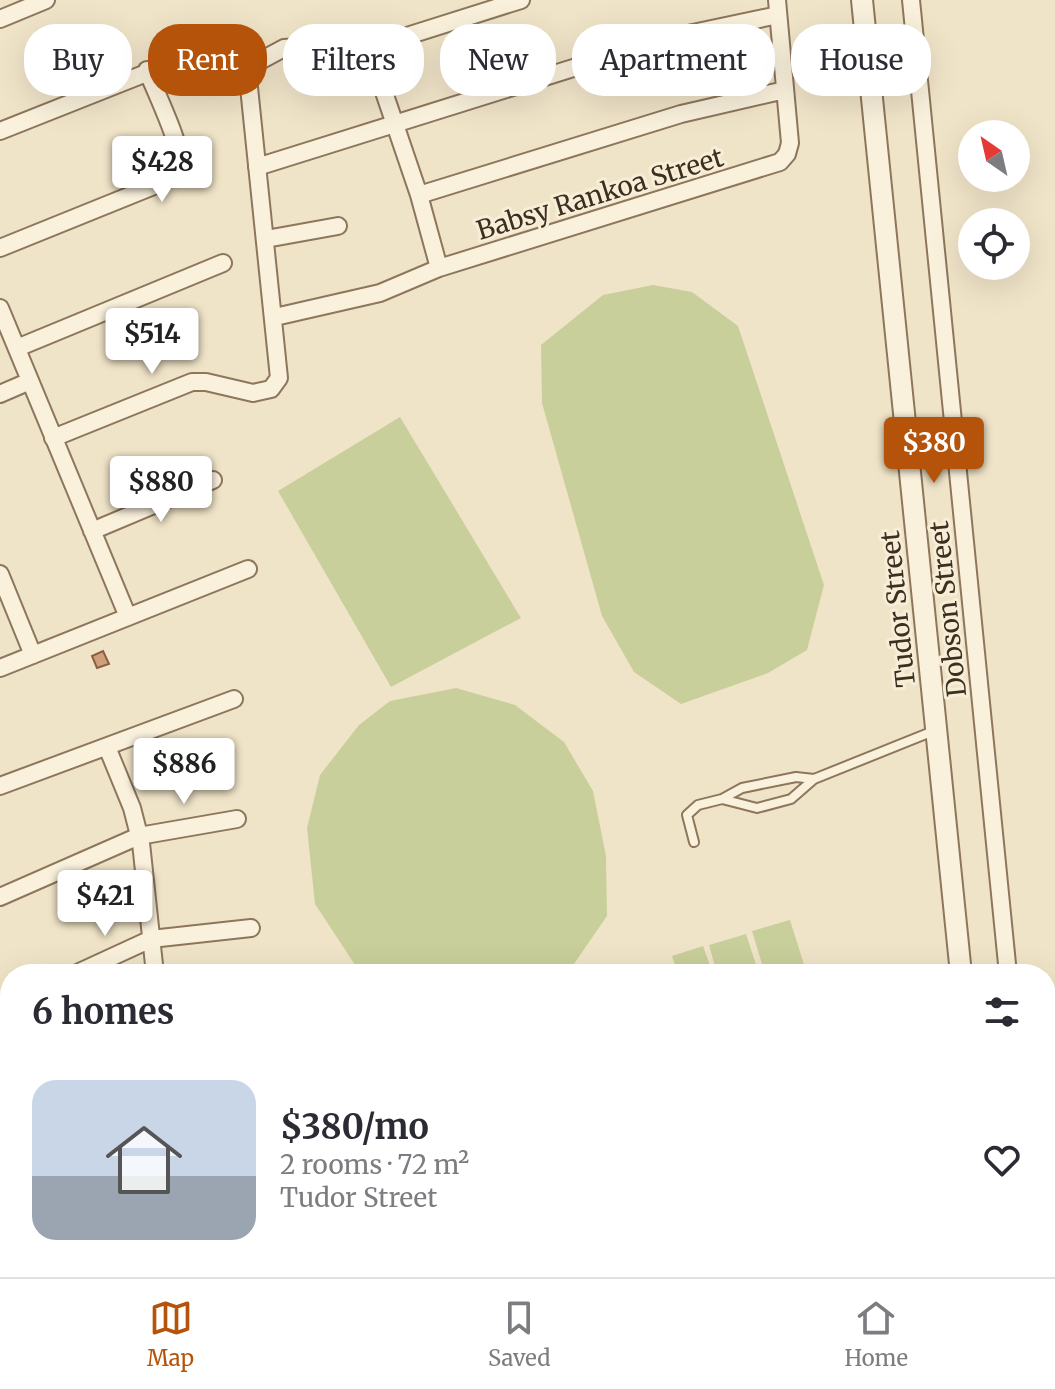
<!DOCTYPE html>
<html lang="en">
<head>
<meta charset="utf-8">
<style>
	:root { --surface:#fff; --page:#f7f7f7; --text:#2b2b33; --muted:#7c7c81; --line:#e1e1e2; --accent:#b45309 }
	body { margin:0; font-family:Merriweather,serif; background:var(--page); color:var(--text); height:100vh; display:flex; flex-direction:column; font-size:30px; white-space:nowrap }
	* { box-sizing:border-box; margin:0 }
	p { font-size:26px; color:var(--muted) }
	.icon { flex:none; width:44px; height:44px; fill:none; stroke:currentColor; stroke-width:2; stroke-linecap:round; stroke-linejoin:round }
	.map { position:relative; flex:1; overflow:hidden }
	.drawer { position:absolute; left:0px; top:964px; width:1056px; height:314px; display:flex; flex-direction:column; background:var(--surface); border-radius:32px 32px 0 0; box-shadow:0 8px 32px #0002 }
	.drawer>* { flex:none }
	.guide { position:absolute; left:24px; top:24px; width:1008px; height:72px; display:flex; gap:16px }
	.needle { width:52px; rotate:326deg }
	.fabs { position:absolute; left:958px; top:120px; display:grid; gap:16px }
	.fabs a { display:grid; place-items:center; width:72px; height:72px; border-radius:50%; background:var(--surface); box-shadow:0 8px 32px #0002; font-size:40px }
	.price { position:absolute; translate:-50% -68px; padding:0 18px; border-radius:8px; background:#fff; color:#222; font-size:26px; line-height:52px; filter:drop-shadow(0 2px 4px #0008) }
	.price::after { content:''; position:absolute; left:50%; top:48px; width:24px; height:18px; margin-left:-12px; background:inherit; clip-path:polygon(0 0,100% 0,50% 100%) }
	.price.current { background:var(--accent); color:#fff }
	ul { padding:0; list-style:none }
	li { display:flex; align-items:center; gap:24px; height:200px; padding:0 32px }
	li+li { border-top:2px solid var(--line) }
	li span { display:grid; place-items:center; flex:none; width:224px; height:160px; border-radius:24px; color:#555 }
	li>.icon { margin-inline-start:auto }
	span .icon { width:96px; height:96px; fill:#fffc; stroke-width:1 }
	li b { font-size:34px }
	h2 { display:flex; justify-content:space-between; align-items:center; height:96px; padding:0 32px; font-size:34px }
	.pill { padding:0 28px; border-radius:32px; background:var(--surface); box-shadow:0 8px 32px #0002; font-size:28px; line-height:72px }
	.pill.current { background:var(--accent); color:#fff }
	.tab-bar { display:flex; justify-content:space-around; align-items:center; height:112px; border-top:2px solid var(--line); background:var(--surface); font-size:22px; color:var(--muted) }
	.tab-bar a { display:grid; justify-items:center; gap:4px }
	.tab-bar .current { color:var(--accent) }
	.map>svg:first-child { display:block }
	.green { fill:#c9cf9b }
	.building { fill:#cf9f7d; stroke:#8d5f41; stroke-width:2 }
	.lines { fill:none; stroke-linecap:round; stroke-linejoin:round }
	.service-casing { stroke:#8d765c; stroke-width:12 }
	.minor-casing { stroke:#8d765c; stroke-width:20 }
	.tertiary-casing { stroke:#8d765c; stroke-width:24 }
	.service { stroke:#faf1dc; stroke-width:8 }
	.minor { stroke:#faf1dc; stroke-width:16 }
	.tertiary { stroke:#faf1dc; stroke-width:20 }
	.labels { text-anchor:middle; stroke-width:6; stroke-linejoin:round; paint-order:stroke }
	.street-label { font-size:26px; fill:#3d2e20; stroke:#f7eed8 }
</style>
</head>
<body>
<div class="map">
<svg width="1055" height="1277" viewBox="0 0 1055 1277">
	<rect width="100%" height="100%" fill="#f0e4c8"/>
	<!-- green -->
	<path class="green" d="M 653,285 L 692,292 L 738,326 L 824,585 L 807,650 L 768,673 L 681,704 L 634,672 L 602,616 L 542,403 L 541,345 L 603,295 Z
		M 400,417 L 521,618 L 391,687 L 278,491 Z
		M 456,688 L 515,705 L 564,742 L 593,791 L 606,856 L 607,916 L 567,974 L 361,974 L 315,904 L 307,828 L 320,775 L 359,725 L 390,701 Z
		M 790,920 L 807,974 L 765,974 L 752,931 Z
		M 746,934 L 759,974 L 717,974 L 709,945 Z
		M 703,946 L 713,974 L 678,974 L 672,956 Z
		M 518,1268 L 663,1268 L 666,1277 L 521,1277 Z"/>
	<!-- building -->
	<path class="building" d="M 103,651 L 109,664 L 97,668 L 92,656 Z"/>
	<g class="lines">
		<!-- service casing -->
		<g class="service-casing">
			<path id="service" d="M 722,799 L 757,808 L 791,799 L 814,779 L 936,730
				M 694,842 L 687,815 L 698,805 L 722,799 L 742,788 L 796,777 L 814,779"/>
		</g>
		<!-- minor casing -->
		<g class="minor-casing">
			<path id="minor" d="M 911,0 L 1008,974
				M 0,19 L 46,0
				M 369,48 L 419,195 L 439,268
				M 247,68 L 284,48 L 299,47 L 331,53 L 369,48 L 521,0
				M 0,131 L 164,66 L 196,64 L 247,68
				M 257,167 L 669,38 L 778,15
				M 419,195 L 681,114 L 785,90
				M 266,239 L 338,226
				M 0,248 L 161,183 C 168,179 178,175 180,167 C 184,149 154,89 147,70
				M 0,308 L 128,617
				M 275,317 L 380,293 L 439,268 L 780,162 L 787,154 L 790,143 L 777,0
				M 17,348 L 223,263
				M 0,394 L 30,381
				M 53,438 L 192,382 L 206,382 L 253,393 L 271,389 L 279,378 L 247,68
				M 92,531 L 213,480
				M 0,574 L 33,655
				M 0,668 L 248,569
				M 107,747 L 132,808 L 141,843 L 155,974
				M 0,786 L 234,699
				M 0,897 L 139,836 L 237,819
				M 75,974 L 151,939 L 251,928
				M 0,1007 L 10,1003
				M 0,1052 L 10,1063
				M 0,1236 L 10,1247
				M 29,1268 L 37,1277
				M 1037,1268 L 1038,1277
				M 100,1277 L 110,1268"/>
		</g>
		<!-- tertiary casing -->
		<g class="tertiary-casing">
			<path id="tertiary" d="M 862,0 L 961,974
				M 991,1268 L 992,1277"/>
		</g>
		<!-- service -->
		<use href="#service" class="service"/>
		<!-- minor -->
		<use href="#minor" class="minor"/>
		<!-- tertiary -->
		<use href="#tertiary" class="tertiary"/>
	</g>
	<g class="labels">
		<!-- street labels -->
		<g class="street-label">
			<text transform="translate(600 194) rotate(-17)" y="9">Babsy Rankoa Street</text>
			<text transform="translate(898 609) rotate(-96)" y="9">Tudor Street</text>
			<text transform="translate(948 609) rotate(-96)" y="9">Dobson Street</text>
		</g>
	</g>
</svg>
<div class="fabs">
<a><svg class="needle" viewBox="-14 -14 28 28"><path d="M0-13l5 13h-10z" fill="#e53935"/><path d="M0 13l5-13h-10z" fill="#7c7c81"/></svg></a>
<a><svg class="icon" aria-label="locate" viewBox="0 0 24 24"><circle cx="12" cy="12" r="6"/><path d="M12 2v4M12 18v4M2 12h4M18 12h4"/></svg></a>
</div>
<b class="price" style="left:162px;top:204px">$428</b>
<b class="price" style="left:152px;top:376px">$514</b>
<b class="price current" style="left:934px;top:485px">$380</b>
<b class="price" style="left:161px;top:524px">$880</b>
<b class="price" style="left:184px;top:806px">$886</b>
<b class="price" style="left:105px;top:938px">$421</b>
<div class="guide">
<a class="pill">Buy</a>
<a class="pill current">Rent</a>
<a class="pill">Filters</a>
<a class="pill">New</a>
<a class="pill">Apartment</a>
<a class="pill">House</a>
</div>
<section class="drawer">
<h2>6 homes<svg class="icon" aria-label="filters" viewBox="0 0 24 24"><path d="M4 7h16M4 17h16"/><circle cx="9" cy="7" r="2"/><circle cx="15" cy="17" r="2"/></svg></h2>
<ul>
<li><span style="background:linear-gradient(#c9d6e8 60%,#9aa5b1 0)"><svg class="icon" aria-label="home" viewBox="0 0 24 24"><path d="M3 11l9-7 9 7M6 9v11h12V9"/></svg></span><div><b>$380/mo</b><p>2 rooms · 72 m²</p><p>Tudor Street</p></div><svg class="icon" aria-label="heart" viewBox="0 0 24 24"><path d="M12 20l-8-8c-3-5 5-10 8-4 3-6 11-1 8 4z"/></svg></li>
</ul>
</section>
</div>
<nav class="tab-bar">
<a class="current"><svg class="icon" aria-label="map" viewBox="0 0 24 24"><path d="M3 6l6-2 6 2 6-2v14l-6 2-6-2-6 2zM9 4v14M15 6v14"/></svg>Map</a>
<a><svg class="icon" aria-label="saved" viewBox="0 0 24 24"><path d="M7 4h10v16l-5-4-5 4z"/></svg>Saved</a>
<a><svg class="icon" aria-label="home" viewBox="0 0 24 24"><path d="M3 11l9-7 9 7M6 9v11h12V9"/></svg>Home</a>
</nav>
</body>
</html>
